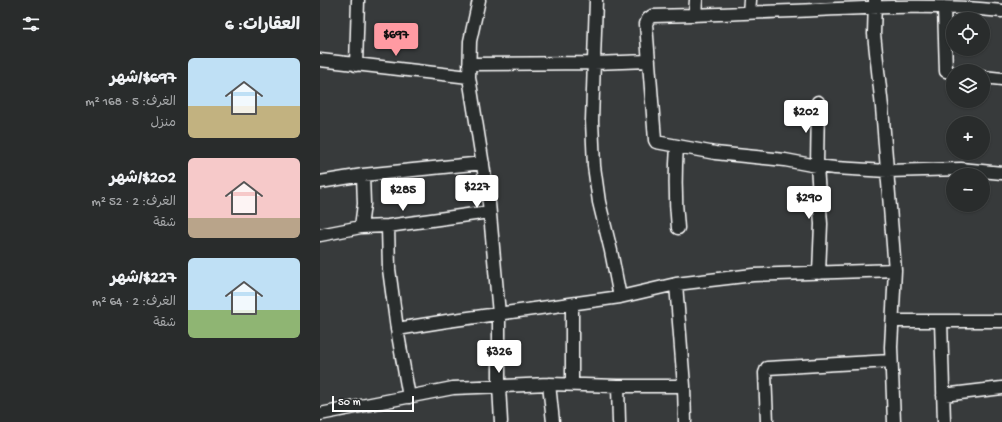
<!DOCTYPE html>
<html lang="ar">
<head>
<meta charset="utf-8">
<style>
	:root { --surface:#292c2c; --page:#353838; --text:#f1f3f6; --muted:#a5a7a9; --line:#454848; --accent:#ff9aa2 }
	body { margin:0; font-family:"Gochi Hand","Playpen Sans Arabic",sans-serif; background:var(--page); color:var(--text); direction:rtl; height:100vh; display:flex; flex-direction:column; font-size:15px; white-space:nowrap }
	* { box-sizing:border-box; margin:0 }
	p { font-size:13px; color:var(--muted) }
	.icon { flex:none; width:22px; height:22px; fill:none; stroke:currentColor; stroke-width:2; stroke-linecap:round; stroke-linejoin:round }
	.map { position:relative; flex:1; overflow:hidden; direction:ltr }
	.sheet { display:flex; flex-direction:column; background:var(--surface); width:320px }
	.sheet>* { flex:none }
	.controls { position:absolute; left:626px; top:12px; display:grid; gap:8px }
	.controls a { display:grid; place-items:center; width:44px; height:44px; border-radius:50%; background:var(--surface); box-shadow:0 1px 3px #0004,0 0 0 1px var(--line); font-size:20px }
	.scale { position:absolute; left:12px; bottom:10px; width:82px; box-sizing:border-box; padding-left:4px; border:2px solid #fff; border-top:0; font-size:11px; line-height:14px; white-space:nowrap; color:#fff; -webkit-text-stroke:3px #2a2d2e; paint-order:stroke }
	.price { position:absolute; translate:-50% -34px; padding:0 9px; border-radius:4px; background:#fff; color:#222; font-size:13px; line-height:26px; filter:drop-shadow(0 1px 2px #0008) }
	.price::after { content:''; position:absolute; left:50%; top:24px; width:12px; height:9px; margin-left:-6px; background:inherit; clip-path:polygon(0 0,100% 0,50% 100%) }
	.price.on { background:var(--accent); color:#111 }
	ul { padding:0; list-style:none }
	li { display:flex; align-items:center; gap:12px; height:100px; padding:0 20px }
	li span { display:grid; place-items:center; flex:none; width:112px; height:80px; border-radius:6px; color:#555 }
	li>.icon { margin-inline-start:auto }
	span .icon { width:48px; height:48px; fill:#fffc; stroke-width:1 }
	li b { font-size:17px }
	h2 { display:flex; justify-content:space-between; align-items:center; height:48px; padding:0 20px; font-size:17px }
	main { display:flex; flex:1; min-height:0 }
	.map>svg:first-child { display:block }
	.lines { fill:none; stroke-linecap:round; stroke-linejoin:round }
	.street-casing { stroke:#fff; stroke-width:15 }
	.street { stroke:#2a2d2e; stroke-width:12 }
</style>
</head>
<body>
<main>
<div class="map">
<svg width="682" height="422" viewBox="0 0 682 422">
	<rect width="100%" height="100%" fill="#373a3b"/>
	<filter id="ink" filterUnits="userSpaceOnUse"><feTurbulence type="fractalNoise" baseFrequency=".025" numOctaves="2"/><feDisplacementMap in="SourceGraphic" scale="8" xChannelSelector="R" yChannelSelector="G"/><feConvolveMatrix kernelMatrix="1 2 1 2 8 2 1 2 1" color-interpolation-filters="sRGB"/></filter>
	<g filter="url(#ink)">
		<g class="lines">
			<!-- street casing -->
			<g class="street-casing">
				<path id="street" d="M 159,0 L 150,41 L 149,77 L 169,203 L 179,314 L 179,386 L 181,422
					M 276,0 L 272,121 L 274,166 L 279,202 L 291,251 L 300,297
					M 555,0 L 554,34 L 562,107 L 575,270 L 571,347 L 574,422
					M 624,7 L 626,71 L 633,73
					M 682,11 C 621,4 558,7 496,10 C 441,12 387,15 332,16 L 328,19 L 326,24 L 335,140 L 336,142 L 395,153 L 465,160 L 497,166 L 515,168 L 567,171 L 641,169 L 682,173
					M 429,13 L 430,0
					M 375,15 L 376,0
					M 0,60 L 149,77
					M 149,64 L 274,63 L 329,61
					M 36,65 L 38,0
					M 663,77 L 682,79
					M 498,102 L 497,166 L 501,224 L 499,273
					M 357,146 C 355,174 355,200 358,228
					M 0,182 L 43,175 L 163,163
					M 68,226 L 69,269 L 77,329 L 89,397
					M 41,227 L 44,204 L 43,175
					M 0,235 L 41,227 L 68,226 L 169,212
					M 356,284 L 364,386 L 365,422
					M 573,321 L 682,321
					M 621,321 L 624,422
					M 77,329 L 127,321 L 300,297 L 356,284 L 433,275 L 575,270
					M 229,384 L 233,422
					M 252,384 L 252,304
					M 298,386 L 299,422
					M 623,395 L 682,388
					M 0,414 L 133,388 L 229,384 L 298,386 L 364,386
					M 447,422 L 445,373 L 447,368 L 571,361"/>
			</g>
			<!-- street -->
			<use href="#street" class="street"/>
		</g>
	</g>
</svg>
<div class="controls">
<a><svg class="icon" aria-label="locate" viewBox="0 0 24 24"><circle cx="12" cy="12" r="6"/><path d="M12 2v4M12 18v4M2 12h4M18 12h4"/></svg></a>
<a><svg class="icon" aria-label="layers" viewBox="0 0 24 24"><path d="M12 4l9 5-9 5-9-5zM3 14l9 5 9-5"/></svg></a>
<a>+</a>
<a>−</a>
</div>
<div class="scale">50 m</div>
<b class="price on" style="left:76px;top:57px">$697</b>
<b class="price" style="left:486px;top:134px">$202</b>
<b class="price" style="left:157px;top:209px">$227</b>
<b class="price" style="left:83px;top:212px">$285</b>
<b class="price" style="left:489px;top:220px">$290</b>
<b class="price" style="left:179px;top:374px">$326</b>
</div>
<section class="sheet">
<h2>العقارات: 6<svg class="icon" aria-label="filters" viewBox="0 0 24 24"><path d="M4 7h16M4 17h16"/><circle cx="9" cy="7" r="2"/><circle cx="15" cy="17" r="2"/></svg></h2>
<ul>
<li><span style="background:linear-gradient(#bfe0f5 60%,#c2b280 0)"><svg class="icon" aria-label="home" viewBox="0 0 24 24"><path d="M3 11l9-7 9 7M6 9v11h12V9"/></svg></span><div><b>$697/شهر</b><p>الغرف: 5 · 168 m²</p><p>منزل</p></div></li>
<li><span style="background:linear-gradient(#f6c9c9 75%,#b9a48a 0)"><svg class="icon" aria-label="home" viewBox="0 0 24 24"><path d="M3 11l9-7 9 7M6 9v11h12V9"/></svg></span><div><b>$202/شهر</b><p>الغرف: 2 · 52 m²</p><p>شقة</p></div></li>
<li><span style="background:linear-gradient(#bfe0f5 65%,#8fb573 0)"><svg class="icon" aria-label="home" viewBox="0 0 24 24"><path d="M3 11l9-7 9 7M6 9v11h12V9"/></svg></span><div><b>$227/شهر</b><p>الغرف: 2 · 64 m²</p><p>شقة</p></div></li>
</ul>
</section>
</main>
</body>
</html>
